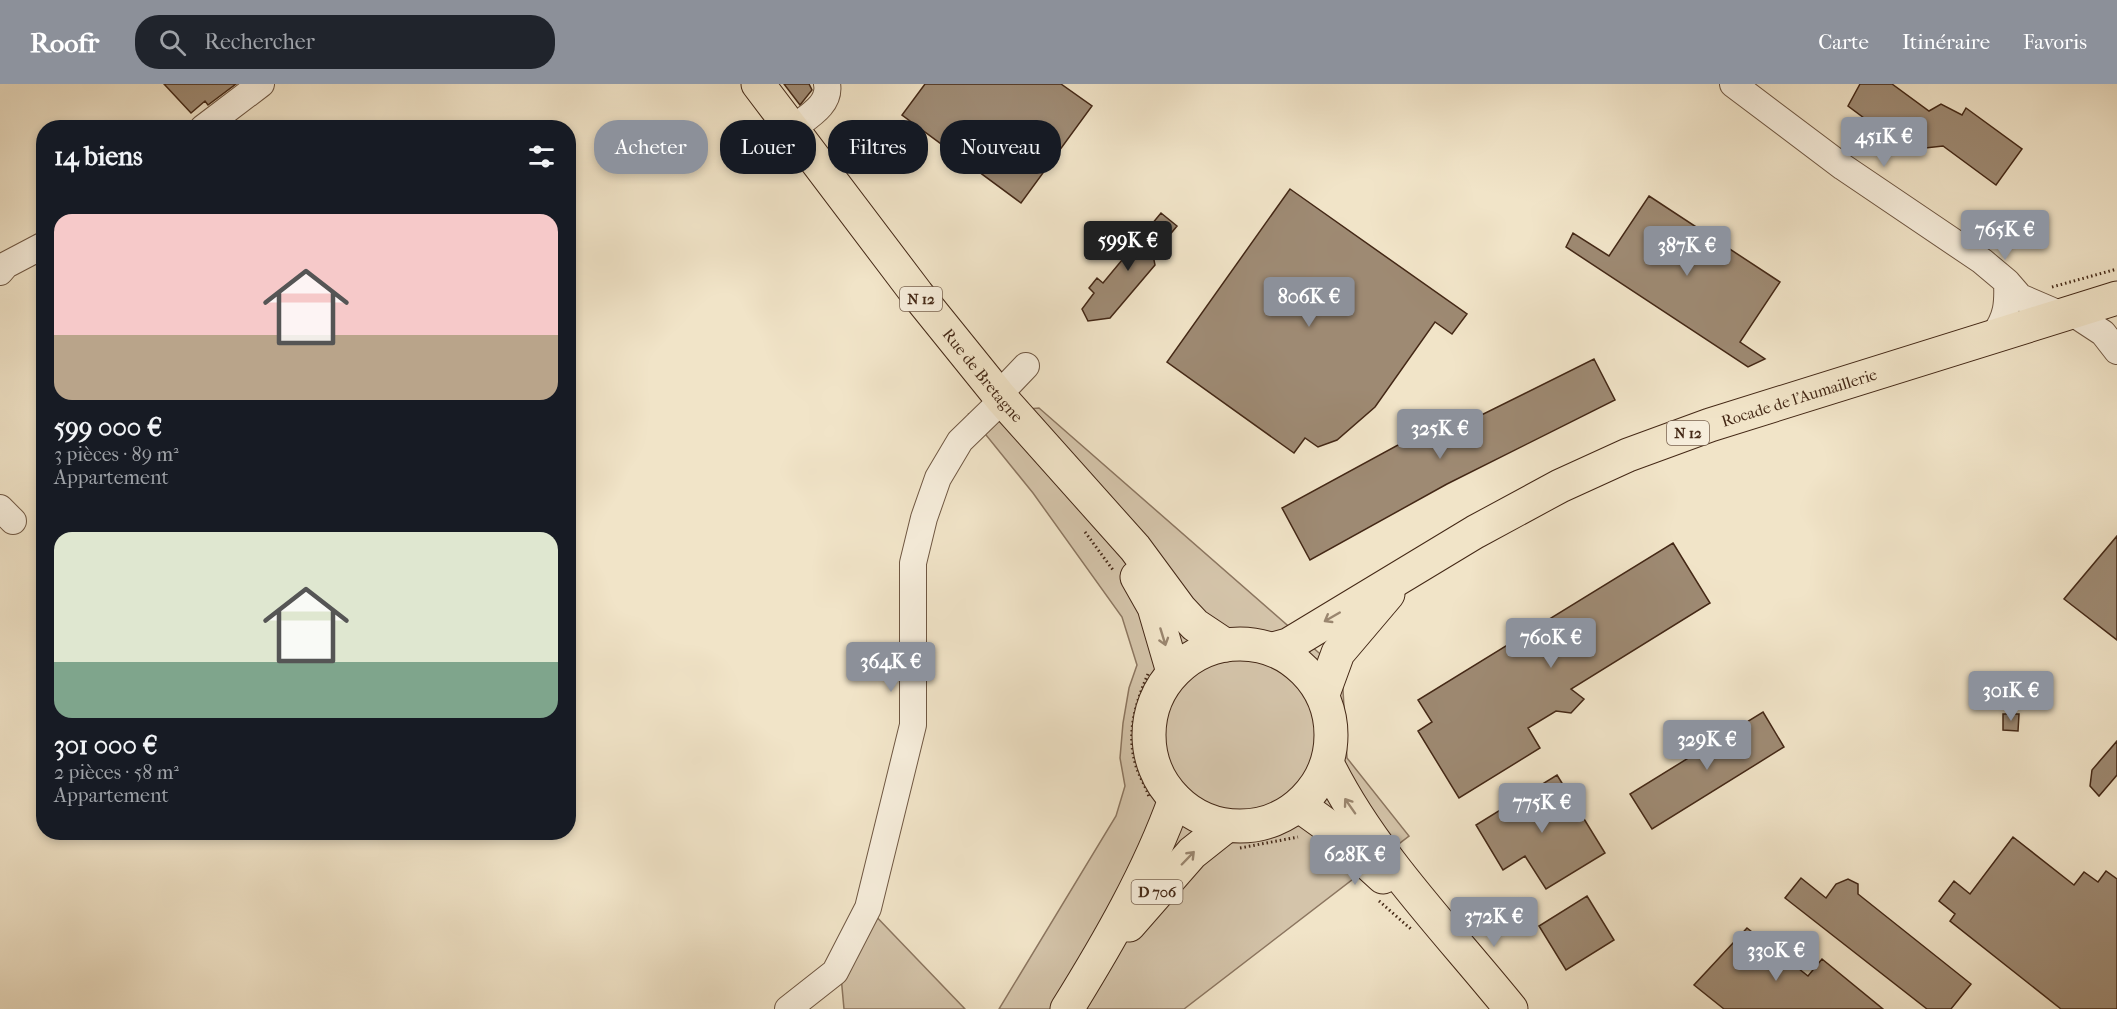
<!DOCTYPE html>
<html lang="fr">
<head>
<meta charset="utf-8">
<style>
	:root { --surface:#171b24; --page:#20242c; --text:#f1f3f6; --muted:#9ea1a6; --accent:#8c9099 }
	body { margin:0; font-family:"IM FELL French Canon",serif; background:var(--page); color:var(--text); height:100vh; display:flex; flex-direction:column; font-size:22px; white-space:nowrap }
	* { box-sizing:border-box; margin:0 }
	p { font-size:20px; color:var(--muted) }
	.icon { flex:none; width:33px; height:33px; fill:none; stroke:currentColor; stroke-width:2; stroke-linecap:round; stroke-linejoin:round }
	.map { position:relative; flex:1; overflow:hidden }
	.sheet { position:absolute; left:36px; top:36px; width:540px; height:720px; display:flex; flex-direction:column; background:var(--surface); border-radius:24px; box-shadow:0 3px 9px #0003 }
	.sheet>* { flex:none }
	.top-card { position:absolute; left:594px; top:36px; width:570px; height:54px; display:flex; gap:12px }
	.price { position:absolute; translate:-50% -51px; padding:0 14px; border-radius:6px; background:var(--accent); color:#fff; font-size:20px; line-height:39px; filter:drop-shadow(0 2px 3px #0008) }
	.price::after { content:''; position:absolute; left:50%; top:36px; width:18px; height:14px; margin-left:-9px; background:inherit; clip-path:polygon(0 0,100% 0,50% 100%) }
	.price.selected { background:#222; color:#fff }
	ul { padding:0; list-style:none }
	li { display:grid; align-content:center; gap:12px; height:318px; padding:0 18px }
	li span { display:grid; place-items:center; height:186px; border-radius:18px; color:#555 }
	li>.icon { margin-inline-start:auto }
	span .icon { width:108px; height:108px; fill:#fffc; stroke-width:1 }
	li b { font-size:26px }
	h2 { display:flex; justify-content:space-between; align-items:center; height:72px; padding:0 18px; font-size:26px }
	.tag { padding:0 21px; border-radius:24px; background:var(--surface); box-shadow:0 3px 9px #0003; font-size:21px; line-height:54px }
	.tag.selected { background:var(--accent); color:#fff }
	header { display:flex; align-items:center; gap:36px; box-sizing:border-box; height:84px; padding:0 30px; background:var(--accent); color:#fff }
	header strong { font-size:28px }
	nav { display:flex; gap:33px; margin-inline-start:auto; font-size:21px }
	.search { width:420px; height:54px; background:var(--page); display:flex; align-items:center; gap:15px; box-sizing:border-box; padding:0 21px; border-radius:24px; color:var(--muted); font-size:22px }
	.map>svg:first-child { display:block }
	.green { fill:#d4c4aa; stroke:#8c7660; stroke-width:1.5 }
	.building { fill:#9e8a73; stroke:#442816; stroke-width:1.5 }
	.lines { fill:none; stroke-linecap:round; stroke-linejoin:round }
	.minor-casing { stroke:#6f5742; stroke-width:28 }
	.major-casing { stroke:#442816; stroke-width:35 }
	.path { stroke:#442816; stroke-width:3; stroke-dasharray:1.5 3; stroke-linecap:butt }
	.minor { stroke:#f6eddb; stroke-width:26 }
	.major { stroke:#f1e4c8; stroke-width:33 }
	.oneway { stroke:#9a866f }
	.labels { text-anchor:middle; stroke-width:4.5; stroke-linejoin:round; paint-order:stroke }
	.shield { fill:#f6eddb; stroke:#796351; stroke-width:1.5 }
	.shield-label { font-size:15px; font-weight:bold; fill:#442816 }
	.street-label { font-size:16px; fill:#442816; stroke:#f6eddb }
</style>
</head>
<body>
<header>
<strong>Roofr</strong>
<div class="search"><svg class="icon" aria-label="search" viewBox="0 0 24 24"><circle cx="10" cy="10" r="6"/><path d="M15 15l6 6"/></svg>Rechercher</div>
<nav><a>Carte</a><a>Itinéraire</a><a>Favoris</a></nav>
</header>
<div class="map">
<svg width="2117" height="925" viewBox="0 0 2117 925">
	<rect width="100%" height="100%" fill="#f1e4c8"/>
	<filter id="stains"><feTurbulence type="fractalNoise" baseFrequency=".00333" numOctaves="4"/><feColorMatrix values="0 0 0 0 .2 0 0 0 0 .09 0 0 0 0 .02 0 0 0 .5 -.17"/></filter>
	<radialGradient id="worn" r=".72"><stop offset=".6" stop-color="#630" stop-opacity="0"/><stop offset="1" stop-color="#630" stop-opacity=".3"/></radialGradient>
	<!-- green -->
	<path class="green" d="M 1039,324 L 1342,589 L 1347,674 L 1409,752 L 1184,925 L 999,925 L 1116,732 L 1125,702 L 1120,674 L 1123,639 L 1129,604 L 1137,581 L 1122,533 L 1033,409 L 969,330 Z
		M 868,824 L 965,925 L 844,925 L 841,892 Z"/>
	<!-- building -->
	<path class="building" d="M 164,0 L 236,0 L 208,21 L 205,17 L 191,29 Z
		M 784,0 L 809,0 L 812,6 L 800,21 Z
		M 925,0 L 1061,0 L 1092,22 L 1021,119 L 902,31 Z
		M 1860,0 L 1892,0 L 1929,27 L 1941,20 L 1962,31 L 1966,24 L 2022,65 L 1996,101 L 1943,62 L 1907,66 L 1848,22 Z
		M 1290,105 L 1467,230 L 1452,250 L 1435,238 L 1375,323 L 1337,356 L 1318,363 L 1305,354 L 1294,369 L 1167,278 Z
		M 1649,112 L 1780,198 L 1740,258 L 1765,275 L 1748,283 L 1566,163 L 1573,149 L 1609,172 Z
		M 1161,129 L 1177,142 L 1153,171 L 1155,181 L 1110,234 L 1088,237 L 1082,225 L 1094,209 L 1089,204 L 1097,194 L 1103,199 Z
		M 1594,275 L 1615,316 L 1447,400 L 1310,476 L 1282,424 L 1420,349 L 1425,359 Z
		M 2117,452 L 2117,556 L 2064,515 Z
		M 1673,459 L 1710,519 L 1571,605 L 1584,615 L 1571,629 L 1556,627 L 1528,644 L 1540,664 L 1459,714 L 1418,647 L 1432,638 L 1418,616 Z
		M 1763,628 L 1784,663 L 1652,745 L 1630,710 Z
		M 2003,630 L 2019,630 L 2018,647 L 2003,646 Z
		M 2117,657 L 2117,691 L 2099,712 L 2090,702 L 2092,686 Z
		M 1557,691 L 1605,769 L 1546,805 L 1525,772 L 1503,786 L 1476,741 Z
		M 2013,753 L 2074,801 L 2084,788 L 2098,798 L 2106,787 L 2117,795 L 2117,925 L 2061,925 L 1950,837 L 1955,830 L 1939,817 L 1954,797 L 1970,810 Z
		M 1801,794 L 1826,814 L 1836,800 L 1848,795 L 1858,800 L 1858,810 L 1971,900 L 1951,925 L 1927,925 L 1785,814 Z
		M 1587,812 L 1614,856 L 1566,886 L 1539,842 Z
		M 1747,844 L 1808,892 L 1822,875 L 1883,925 L 1724,925 L 1694,901 Z"/>
	<g class="lines">
		<!-- minor casing -->
		<g class="minor-casing">
			<path id="minor" d="M 1733,0 L 1843,83 L 1982,177 L 2007,198
				M 203,44 L 261,0
				M 792,45 C 807,33 831,21 827,0
				M 0,188 L 6,181 L 44,161
				M 2071,228 L 2103,249 L 2117,267
				M 1994,251 C 2007,233 2008,220 2007,198 L 2020,213 L 2062,231
				M 0,424 L 13,437
				M 788,925 L 835,888 L 868,824 L 913,641 L 913,479 L 924,434 L 938,394 L 960,357 L 995,323 L 1006,303 L 1026,282"/>
		</g>
		<!-- major casing -->
		<g class="major-casing">
			<g id="major">
				<path id="s1" d="M 758,0 L 917,210 L 1001,314 L 1135,464 L 1180,525 L 1195,541 L 1225,561"/>
				<path d="M 1137,493 L 1154,523 L 1173,588"/>
				<circle cx="1240" cy="651" r="91"/>
				<path id="s2" d="M 1273,565 L 1288,561 L 1475,448 L 1560,402 L 1628,371 L 1710,341 L 2117,214"/>
				<path d="M 1323,610 L 1338,569 L 1388,510"/>
				<path d="M 1328,681 C 1372,770 1449,848 1511,925"/>
				<path d="M 1300,722 L 1325,740 L 1383,793"/>
				<path d="M 1129,841 L 1192,769 L 1226,742"/>
				<path d="M 1067,925 C 1108,859 1149,788 1175,715"/>
			</g>
		</g>
		<!-- path -->
		<path class="path" d="M 2052,203 L 2117,185
			M 1085,448 L 1113,486
			M 1148,590 C 1135,620 1126,650 1136,682 C 1139,693 1146,702 1149,713
			M 1240,764 L 1298,753
			M 1379,817 L 1412,846"/>
		<!-- minor -->
		<use href="#minor" class="minor"/>
		<!-- major -->
		<use href="#major" class="major"/>
	</g>
	<!-- one-way arrows -->
	<defs><path id="oneway-shaft" d="M-6 0H5M1.5-3L5.5 0L1.5 3" fill="none" stroke-width="1.6" stroke-linecap="round" stroke-linejoin="round" transform="scale(1.5)"/></defs>
	<g class="oneway">
		<use href="#oneway-shaft" transform="translate(1332 533) rotate(150)"/>
		<use href="#oneway-shaft" transform="translate(1163 553) rotate(73)"/>
		<use href="#oneway-shaft" transform="translate(1350 722) rotate(-125)"/>
		<use href="#oneway-shaft" transform="translate(1188 774) rotate(-46)"/>
	</g>
	<g class="labels">
		<!-- shield labels -->
		<g class="shield">
			<rect x="900" y="203" width="42" height="24" rx="4.5"/>
			<rect x="1667" y="337" width="42" height="24" rx="4.5"/>
			<rect x="1131.5" y="796" width="51" height="24" rx="4.5"/>
		</g>
		<g class="shield-label">
			<text x="921" y="220">N 12</text>
			<text x="1688" y="354">N 12</text>
			<text x="1157" y="813">D 706</text>
		</g>
		<!-- street labels -->
		<g class="street-label">
			<text dy="6" stroke="none"><textPath href="#s1" startOffset="368">Rue de Bretagne</textPath></text>
			<text dy="6" stroke="none"><textPath href="#s2" startOffset="586">Rocade de l'Aumaillerie</textPath></text>
		</g>
	</g>
	<rect width="100%" height="100%" filter="url(#stains)"/>
	<rect width="100%" height="100%" fill="url(#worn)"/>
</svg>
<b class="price" style="left:1884px;top:84px">451K €</b>
<b class="price" style="left:2005px;top:177px">765K €</b>
<b class="price selected" style="left:1128px;top:188px">599K €</b>
<b class="price" style="left:1687px;top:193px">387K €</b>
<b class="price" style="left:1309px;top:244px">806K €</b>
<b class="price" style="left:1440px;top:376px">325K €</b>
<b class="price" style="left:1551px;top:585px">760K €</b>
<b class="price" style="left:891px;top:609px">364K €</b>
<b class="price" style="left:2011px;top:638px">301K €</b>
<b class="price" style="left:1707px;top:687px">329K €</b>
<b class="price" style="left:1542px;top:750px">775K €</b>
<b class="price" style="left:1355px;top:802px">628K €</b>
<b class="price" style="left:1494px;top:864px">372K €</b>
<b class="price" style="left:1776px;top:898px">330K €</b>
<div class="top-card">
<a class="tag selected">Acheter</a>
<a class="tag">Louer</a>
<a class="tag">Filtres</a>
<a class="tag">Nouveau</a>
</div>
<section class="sheet">
<h2>14 biens<svg class="icon" aria-label="filters" viewBox="0 0 24 24"><path d="M4 7h16M4 17h16"/><circle cx="9" cy="7" r="2"/><circle cx="15" cy="17" r="2"/></svg></h2>
<ul>
<li><span style="background:linear-gradient(#f6c9c9 65%,#b9a48a 0)"><svg class="icon" aria-label="home" viewBox="0 0 24 24"><path d="M3 11l9-7 9 7M6 9v11h12V9"/></svg></span><div><b>599 000 €</b><p>3 pièces · 89 m²</p><p>Appartement</p></div></li>
<li><span style="background:linear-gradient(#dfe7d0 70%,#7fa58c 0)"><svg class="icon" aria-label="home" viewBox="0 0 24 24"><path d="M3 11l9-7 9 7M6 9v11h12V9"/></svg></span><div><b>301 000 €</b><p>2 pièces · 58 m²</p><p>Appartement</p></div></li>
</ul>
</section>
</div>
</body>
</html>
